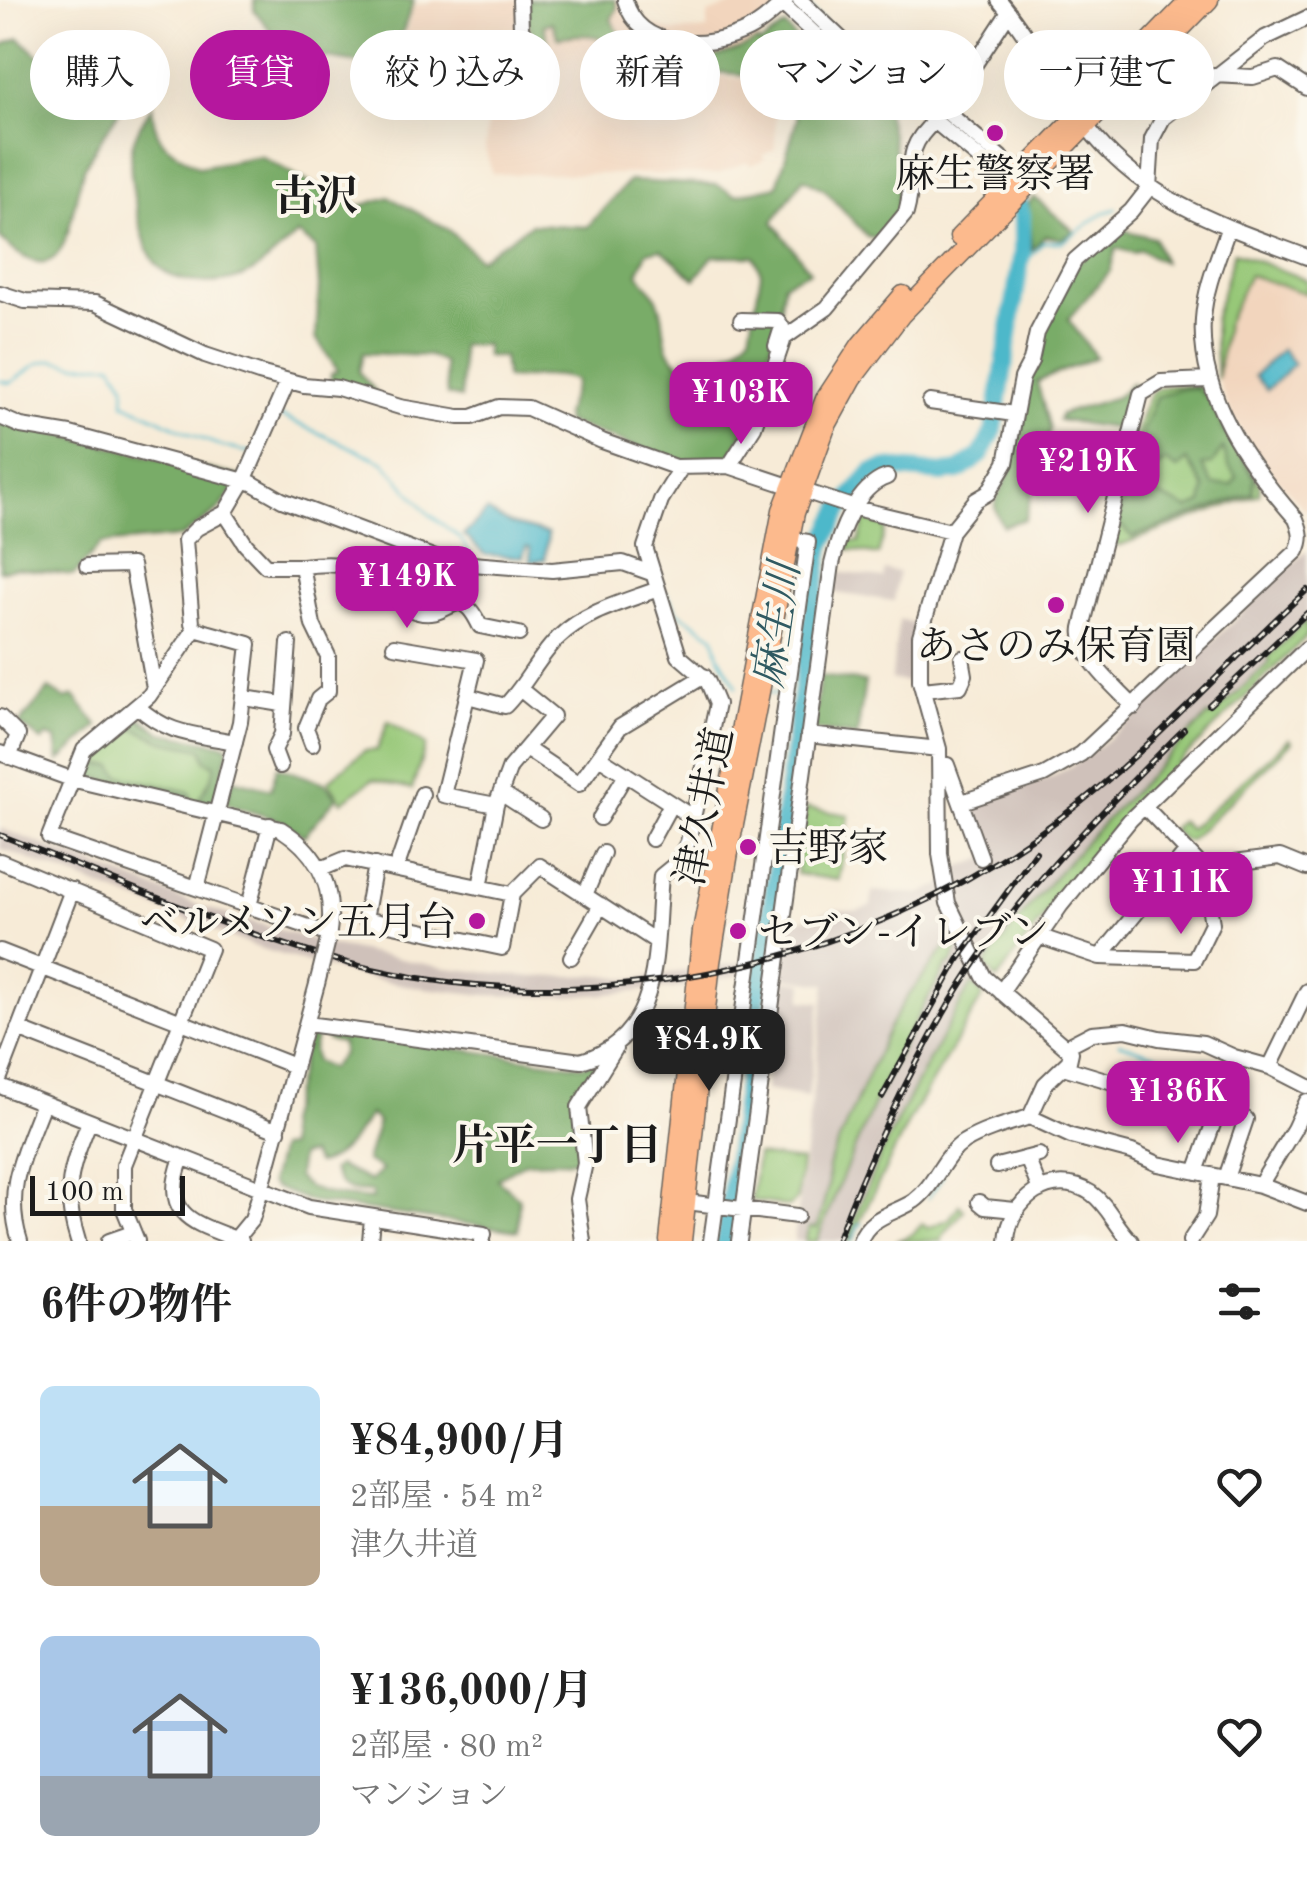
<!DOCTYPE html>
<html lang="ja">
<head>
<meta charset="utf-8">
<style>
	:root { --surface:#fff; --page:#f6f6f6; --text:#222; --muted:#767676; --accent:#b5179e }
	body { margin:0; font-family:"Old Standard TT","Noto Serif JP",serif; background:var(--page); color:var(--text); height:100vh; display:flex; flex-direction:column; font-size:38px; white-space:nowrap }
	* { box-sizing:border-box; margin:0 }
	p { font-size:32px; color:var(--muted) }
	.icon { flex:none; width:55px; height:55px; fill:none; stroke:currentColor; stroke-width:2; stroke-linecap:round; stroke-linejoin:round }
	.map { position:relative; height:1241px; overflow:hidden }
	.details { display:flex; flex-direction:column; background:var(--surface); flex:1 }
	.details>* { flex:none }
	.top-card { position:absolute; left:30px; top:30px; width:1248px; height:90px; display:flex; gap:20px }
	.scale { position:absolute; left:30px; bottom:25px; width:155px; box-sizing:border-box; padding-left:10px; border:5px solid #1c1c1c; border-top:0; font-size:28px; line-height:35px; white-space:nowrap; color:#1c1c1c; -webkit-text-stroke:8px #fbf7ec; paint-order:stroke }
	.price { position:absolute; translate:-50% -85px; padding:0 22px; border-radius:20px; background:var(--accent); color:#fff; font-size:32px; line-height:65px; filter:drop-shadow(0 2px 5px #0008) }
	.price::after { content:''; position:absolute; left:50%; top:60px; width:30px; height:22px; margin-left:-15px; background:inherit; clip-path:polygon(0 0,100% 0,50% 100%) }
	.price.on { background:#222; color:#fff }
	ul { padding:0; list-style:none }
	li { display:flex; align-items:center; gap:30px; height:250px; padding:0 40px }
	li span { display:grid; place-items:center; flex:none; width:280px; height:200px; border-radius:15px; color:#555 }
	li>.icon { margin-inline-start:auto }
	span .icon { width:120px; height:120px; fill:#fffc; stroke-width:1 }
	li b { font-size:42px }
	h2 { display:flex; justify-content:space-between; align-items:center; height:120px; padding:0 40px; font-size:42px }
	.chip { padding:0 35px; border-radius:45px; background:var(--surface); box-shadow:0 10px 40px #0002; font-size:35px; line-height:90px }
	.chip.on { background:var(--accent); color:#fff }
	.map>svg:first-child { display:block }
	.built { fill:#f2d5bd }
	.industrial { fill:#cfc1ba }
	.green { fill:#97c878; stroke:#5a724a; stroke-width:2.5 }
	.forest { fill:#79ac68; stroke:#4a6442; stroke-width:2.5; fill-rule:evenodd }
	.water { fill:#4db8ca; stroke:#346a73; stroke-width:2.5 }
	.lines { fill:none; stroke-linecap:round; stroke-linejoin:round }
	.stream { stroke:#4db8ca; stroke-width:2.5 }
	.river { stroke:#4db8ca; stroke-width:18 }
	.minor-casing { stroke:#69645d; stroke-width:18 }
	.major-casing { stroke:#69645d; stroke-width:21 }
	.minor { stroke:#fff; stroke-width:14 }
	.major { stroke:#fcba8d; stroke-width:18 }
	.rail-casing { stroke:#1c1c1c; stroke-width:6 }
	.rail { stroke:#fbf7ec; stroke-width:2.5; stroke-dasharray:8; stroke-linecap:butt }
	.minor-bridge-casing { stroke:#69645d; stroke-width:18; stroke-linecap:butt }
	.minor-bridge { stroke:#fff; stroke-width:14 }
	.poi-dot { fill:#b5179e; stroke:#fbf7ec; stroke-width:4 }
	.labels { text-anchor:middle; stroke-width:8; stroke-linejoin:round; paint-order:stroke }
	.poi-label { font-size:40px; fill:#1c1c1c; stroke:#fbf7ec }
	.street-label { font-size:40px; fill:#1c1c1c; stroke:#fbf7ec }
	.neighbourhood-label { font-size:42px; font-weight:bold; fill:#1c1c1c; stroke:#fbf7ec }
	.water-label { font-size:42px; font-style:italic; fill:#305a62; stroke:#fbf7ec }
</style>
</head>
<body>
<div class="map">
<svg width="1307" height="1241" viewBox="0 0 1307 1241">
	<rect width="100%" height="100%" fill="#fbf7ec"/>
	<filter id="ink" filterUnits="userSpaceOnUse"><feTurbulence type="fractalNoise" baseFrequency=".01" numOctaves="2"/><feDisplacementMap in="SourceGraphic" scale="20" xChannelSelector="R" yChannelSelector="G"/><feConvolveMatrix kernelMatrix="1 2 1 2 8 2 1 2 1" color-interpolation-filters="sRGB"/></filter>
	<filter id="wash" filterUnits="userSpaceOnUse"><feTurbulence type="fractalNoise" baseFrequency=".0048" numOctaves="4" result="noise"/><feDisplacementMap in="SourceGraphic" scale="40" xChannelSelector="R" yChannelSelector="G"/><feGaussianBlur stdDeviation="2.25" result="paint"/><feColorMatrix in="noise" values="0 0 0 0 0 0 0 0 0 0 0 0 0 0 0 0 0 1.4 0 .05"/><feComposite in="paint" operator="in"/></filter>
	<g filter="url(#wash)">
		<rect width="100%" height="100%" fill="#f7ebd7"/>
		<!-- built -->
		<path class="built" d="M 432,0 L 529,0 L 526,7 L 543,25 L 552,22 L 558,38 L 579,34 L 598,36 L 616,45 L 638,73 L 707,75 L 763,81 L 776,91 L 775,149 L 763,155 L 764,160 L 750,165 L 747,162 L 718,174 L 493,174 L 485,149 L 488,115 L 483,109 L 446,98 L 422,80 L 379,63 L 405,34 L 414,5 L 428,4 Z
			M 615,0 L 635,0 L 641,14 L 650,24 L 673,32 L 708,30 L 708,14 L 746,0 L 771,0 L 786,17 L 757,41 L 740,50 L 722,57 L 679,62 L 652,57 L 619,36 L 611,20 L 616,8 Z
			M 1234,252 L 1307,279 L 1307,512 L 1257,457 L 1229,409 L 1217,379 L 1214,320 Z"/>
		<!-- industrial -->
		<path class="industrial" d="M 1307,550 L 1307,634 L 1127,808 L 994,975 L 967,930 L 954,898 L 943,906 L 983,990 L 894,1143 L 845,1241 L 794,1241 L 826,984 L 780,977 L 781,966 L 678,988 L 566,997 L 485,995 L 416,987 L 353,975 L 259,948 L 0,848 L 0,828 L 203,907 L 331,945 L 445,968 L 534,977 L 603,975 L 633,979 L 737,963 L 784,950 L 788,923 L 836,909 L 856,911 L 871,906 L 872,891 L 920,894 L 938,886 L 939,889 L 949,871 L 986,858 L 968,809 L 971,805 L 1052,777 L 1083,759 L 1130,721 Z
			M 884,570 L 898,572 L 894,601 L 835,593 L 838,572 L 883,578 Z
			M 899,619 L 920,625 L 916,683 L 891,680 Z
			M 780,980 L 804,983 L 802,1000 L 821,1002 L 808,1097 L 765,1090 Z"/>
		<!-- green -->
		<path class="green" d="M 1234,252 L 1307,280 L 1307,294 L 1249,275 L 1226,324 L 1217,379 L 1214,320 Z
			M 1205,385 L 1260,485 L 1259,494 L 1118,546 L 1110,540 C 1118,512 1136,413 1151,394 C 1161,382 1191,386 1205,385 Z
			M 865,519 L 886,527 L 878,555 L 847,549 L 849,541 L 859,542 Z
			M 1307,620 L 1307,636 L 1128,813 L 1062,892 L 997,980 L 985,965 C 1050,873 1129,795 1208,716 L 1212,717 L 1270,662 L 1268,657 Z
			M 138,715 L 162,733 L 226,745 L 211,804 L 82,775 L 88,753 Z
			M 388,721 L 426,745 L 412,789 L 373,779 L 342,802 L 328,781 L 364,751 L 377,750 Z
			M 1289,739 L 1292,742 L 1189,841 L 1183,840 L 1172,829 L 1180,821 L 1189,829 Z
			M 806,808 L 849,815 L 839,880 L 796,874 Z
			M 955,935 L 960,943 L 951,965 L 948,964 C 893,1054 855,1143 817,1241 L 805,1241 L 809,1227 L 817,1228 L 828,1187 L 828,1166 L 888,1029 L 906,999 Z
			M 972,983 L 983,996 L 911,1117 L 850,1241 L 847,1241 C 877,1150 925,1066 972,983 Z
			M 757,1155 L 801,1161 L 797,1199 L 789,1207 L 751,1200 Z
			M 959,1205 L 964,1210 L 942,1237 L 942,1241 L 896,1241 L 911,1235 L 922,1224 L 928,1228 L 949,1219 Z"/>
		<!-- forest -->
		<path class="forest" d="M 254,0 L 414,0 L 403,31 L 374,63 C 352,65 329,55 310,58 L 278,40 L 254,10 Z
			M 529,0 L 615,0 L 617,8 L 611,20 C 641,76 708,66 757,41 L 760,44 L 785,26 L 800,44 L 883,99 L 897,160 L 898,220 L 880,239 L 867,236 L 825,190 L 803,178 L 773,222 L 810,271 L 784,283 L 777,331 L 768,354 L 772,358 L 757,410 L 728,461 L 685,465 L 566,422 L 565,415 L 576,381 C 555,370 529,380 506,378 L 503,357 L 486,356 L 485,345 L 461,345 L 461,398 L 447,395 L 444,363 L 430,356 L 363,353 L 359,372 L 376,392 L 376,398 L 331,384 L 331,374 L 338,371 L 316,338 L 319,286 L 316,248 L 298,234 C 282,247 261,270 242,277 C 218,285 179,286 159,267 C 142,252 128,179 131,155 C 132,137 143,121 152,106 C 154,145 169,148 199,167 L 260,156 L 336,197 L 360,206 L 389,197 L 449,230 L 479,259 L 531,224 L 587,227 L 629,181 L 717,185 L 735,195 L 777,186 L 797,119 L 790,97 L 764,76 L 685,70 L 638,73 C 612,40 601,29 558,38 L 552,22 L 544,25 L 549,44 L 538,47 C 532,33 522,16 529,0 ZM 661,249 L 695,279 L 713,256 L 754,256 L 761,273 L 750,335 L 737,348 L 694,372 C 654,355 670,329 658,301 C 654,291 644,282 638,273 L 647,252 Z
			M 19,38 C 57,72 72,89 125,102 C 112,124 94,146 84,169 C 68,207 73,309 0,238 L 0,46 Z
			M 1034,197 L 1074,231 L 1063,239 L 1045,236 L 1032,250 L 1028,204 Z
			M 1120,229 L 1154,238 L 1163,262 L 1140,250 L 1133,253 L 1116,248 L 1110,271 L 1068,319 L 1096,357 L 1037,382 L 1050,429 L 1025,519 L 1003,526 C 989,501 995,503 1006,481 C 1013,468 1014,452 1017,439 L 1022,437 L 1024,427 L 1018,417 L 1038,341 L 1076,264 Z
			M 1131,383 L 1134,384 L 1120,429 L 1058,420 L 1061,414 L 1117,397 Z
			M 1196,388 L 1208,398 L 1225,433 L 1254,478 L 1253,493 L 1132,537 L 1118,523 L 1142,431 L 1156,397 L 1177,389 ZM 1223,448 L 1228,465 L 1237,477 L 1231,485 L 1213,485 L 1202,465 L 1212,464 ZM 1187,460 L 1205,489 L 1202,503 L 1188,509 L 1139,486 L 1140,469 L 1155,469 L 1165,461 L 1177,469 Z
			M 0,420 L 242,477 L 220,509 L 181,537 L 101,544 L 74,575 L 15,568 L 0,571 Z
			M 820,676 L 865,682 L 857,736 L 813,730 Z
			M 49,689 L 65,699 L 74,696 L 98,726 L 59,762 L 56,739 L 47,736 L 42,741 L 19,724 Z
			M 133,715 L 162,733 L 226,745 L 229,749 L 215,802 L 198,801 L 212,777 L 215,765 L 206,761 L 202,749 L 163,741 L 137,729 L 131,729 L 103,751 L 93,750 Z
			M 82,763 L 113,766 L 120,776 L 190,792 L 191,799 L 82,775 Z
			M 277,767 L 325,783 L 337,797 L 304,836 L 281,821 L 226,804 L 233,779 L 271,789 Z
			M 318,1030 L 313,1049 L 315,1061 L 330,1069 L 342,1054 L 342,1043 L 327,1040 L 327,1031 L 582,1066 L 601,1060 L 580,1097 L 580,1160 L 526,1162 L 497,1179 L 519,1198 L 518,1231 L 311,1202 L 273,1187 L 270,1183 L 279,1148 L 288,1147 L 286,1123 L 309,1032 ZM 370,1114 L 378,1122 L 366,1161 L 382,1170 L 370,1181 L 338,1166 L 332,1170 C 341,1191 350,1192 372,1192 L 372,1199 C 348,1196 311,1197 297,1177 L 300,1156 L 310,1154 L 317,1164 C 340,1160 358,1133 370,1114 Z"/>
		<!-- water -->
		<path class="water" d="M 1282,349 L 1294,364 L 1267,390 L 1254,376 Z
			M 487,511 L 510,524 L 548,534 L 545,560 L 530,562 L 530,548 L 526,547 L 523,557 L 485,555 L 464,535 Z"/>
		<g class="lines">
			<!-- stream -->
			<path class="stream" d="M 1019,270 L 1043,242 L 1063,242 L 1103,213 L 1116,209
				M 0,381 L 10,383 L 39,363 L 52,360 L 76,365 L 112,364 L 125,385 L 124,403 C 162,418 211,449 250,452
				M 278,415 L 384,462 L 428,513 L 460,538 L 471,555
				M 666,592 L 678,612 L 714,636 L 719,656 L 737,687
				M 769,693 L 782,695
				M 794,697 L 799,698
				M 1119,1043 L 1172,1060 L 1207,1060 L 1222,1064 L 1225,1060
				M 928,1198 L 943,1176
				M 853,1241 L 859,1225 L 862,1224"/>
			<!-- river -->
			<path class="river" d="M 789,0 L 832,41
				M 724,1241 L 822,546 L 841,509 L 872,472 L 888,468 L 942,473 L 959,471 L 981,455 L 994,430 L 1022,252 L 1022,214 L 1013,188 L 1001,172 L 929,106 L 914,97"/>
		</g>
	</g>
	<g filter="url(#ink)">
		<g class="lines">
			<!-- minor casing -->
			<g class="minor-casing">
				<path id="minor" d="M 520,0 L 521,28 L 533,59
					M 625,0 C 639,52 708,50 748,30 C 762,23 775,11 786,0
					M 778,0 L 863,79 L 919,108 L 985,163 L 1005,190
					M 800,0 L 874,70 L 936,103 L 1000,157 L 1017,178
					M 999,0 C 1035,43 1060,96 1096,138 C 1153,205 1228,227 1307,257
					M 1214,75 L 1253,77 L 1278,69 L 1307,88
					M 945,110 L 1009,12
					M 0,293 L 25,301 L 95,303 L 205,355 L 259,373 L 304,385 L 338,388 L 400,407 L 459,417 L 472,417 L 499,407 L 528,408 L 602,441 L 675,467 L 729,466 L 855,508 L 951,531
					M 741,320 L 778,321 L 782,327 L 776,346
					M 288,381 L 244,481 L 225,513 L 246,545 L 266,566 L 302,566 L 313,625 L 328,656 L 328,691 L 318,699 L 306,728 L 312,744
					M 930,402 L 1014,414
					M 0,417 L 21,426 L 70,434 L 252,483 L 282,500 L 446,562 L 552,570 L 623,563 L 651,573
					M 729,466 L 754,427 L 784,338 L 827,308 L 906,213 C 918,172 898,153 935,121
					M 87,566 L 132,565 L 154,688
					M 302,566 C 334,562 366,563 389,587 C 398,596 405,609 418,612 C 451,621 457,579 480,626 L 519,634
					M 195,629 L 149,696 L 84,750 L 49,837 L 329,934
					M 195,629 L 249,644 L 240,722 L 197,888
					M 195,629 L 192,623 L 185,540 L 197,528 L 225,513
					M 394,646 L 476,660 L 443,795 L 496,805
					M 923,690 L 960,686 L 965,675 L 962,658
					M 468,696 L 505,706 C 526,685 538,657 559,637 C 586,611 624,602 658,589
					M 245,698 L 282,704
					M 137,706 C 168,735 194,734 235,742
					M 1134,707 C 1115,686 1078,658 1082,628 L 1141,394 L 1161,382 L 1208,380
					M 0,717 L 18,735 L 9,757
					M 808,735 L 939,749
					M 527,749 L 579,784 L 620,727 L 704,676
					M 0,753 L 71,779 L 281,829 C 322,855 336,892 328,939
					M 599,757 L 692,817
					M 940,764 L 947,765 L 981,858
					M 280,766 L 274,750 L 282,734 L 289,643
					M 502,794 L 541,819
					M 962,802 L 1044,775 L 1081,754 L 1297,551 C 1303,539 1301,531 1296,519 C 1248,464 1198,396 1203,319 C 1205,288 1218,258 1228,229
					M 600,818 L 626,774
					M 652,839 L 671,804
					M 0,861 L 210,949 L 124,1165 L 124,1209 L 137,1241
					M 375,865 L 365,919 L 502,948 L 512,894 L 540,866 L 654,940
					M 1202,867 L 1280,857 L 1307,868
					M 321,869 L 345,859 L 512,894
					M 396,869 L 422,794
					M 480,887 L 496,805 L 510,767 L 553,716 L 521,690
					M 585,895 L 603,853
					M 249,906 L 270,825
					M 1038,936 L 1100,957 L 1194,960 L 1212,923 L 1202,867 L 1144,806
					M 0,951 L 294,1066
					M 571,957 L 601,905
					M 1100,957 L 1187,851
					M 1001,992 L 1061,905 L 1130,820 L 1307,648
					M 307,1024 L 581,1061 C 665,1037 654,947 661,876 L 677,863 L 688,842 L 717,704 L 707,680 L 679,656 L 645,547 L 661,500 L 681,468
					M 18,1029 L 278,1131
					M 1067,1046 L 1092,1033 L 1126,1030 L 1159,1038 L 1203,1043 L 1234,1057 L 1270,1067 L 1307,1086
					M 1063,1067 L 1119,1084
					M 1270,1067 L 1307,991
					M 0,1077 L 72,890
					M 0,1086 L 309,1207 L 484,1234 L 482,1241
					M 1030,1117 L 1071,1136 L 1132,1152 L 1158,1164 L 1260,1185 L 1307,1203
					M 182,1158 C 159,1217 195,1223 241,1241
					M 1027,1158 L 1040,1190
					M 997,1166 L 1039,1155
					M 1196,1172 L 1218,1110 L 1246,1119 L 1226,1178
					M 1260,1185 L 1294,1129 L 1307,1101
					M 687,1202 L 797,1216
					M 979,1202 L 985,1207 L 1015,1210
					M 20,1241 C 3,1189 25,1151 43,1103
					M 78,1241 C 62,1190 70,1170 89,1122
					M 109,1241 L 132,1233
					M 234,1241 L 252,1219 L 261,1190 L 317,984
					M 370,1241 L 372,1218
					M 583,1241 L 577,1199 L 585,1163 L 579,1107 L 615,1049
					M 711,1241 L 808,542 L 789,539
					M 739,1241 L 832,564 C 839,534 856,487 887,477
					M 860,1241 C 869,1216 894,1214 914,1201 C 936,1185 942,1156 964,1142 C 984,1130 1007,1124 1030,1117 L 1045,1084 L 1069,1061 L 1071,1052 L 984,977 L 948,903 L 940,854 L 939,749 L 920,681 L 920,636 L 951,531 L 976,500 L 988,493 L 1006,463 L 1022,378 L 1031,361 L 1037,333 L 1075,260 L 1131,211 L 1149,188 L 1152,139 L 1163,118 L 1265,38 L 1307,18
					M 1007,1241 C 1009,1200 1052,1168 1091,1193 C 1108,1205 1116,1227 1131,1241
					M 1190,1241 L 1206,1216 L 1212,1176"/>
			</g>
			<!-- major casing -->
			<g class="major-casing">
				<path id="major" d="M 959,237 L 1190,0
					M 669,1241 L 702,931 L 782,510 L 825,399 L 861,344 L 903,295
					M 682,1241 L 711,962 L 731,840 L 795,513 L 826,427 L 853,378 L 901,315 L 1209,0"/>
			</g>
			<!-- minor -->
			<use href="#minor" class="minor"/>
			<!-- major -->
			<use href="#major" class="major"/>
			<!-- rail casing -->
			<g class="rail-casing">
				<path id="rail" d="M 1209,705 L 1307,613
					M 0,835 C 114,879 228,931 347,963 C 590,1026 864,968 1063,816 C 1152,749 1225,665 1307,590
					M 882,1097 L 958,960 L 1036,852
					M 837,1241 C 868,1157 906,1078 951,1001 C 1009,903 1104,809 1184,729"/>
			</g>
			<!-- rail -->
			<use href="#rail" class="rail"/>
			<!-- minor-bridge casing -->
			<g class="minor-bridge-casing">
				<path id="minor-bridge" d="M 317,984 L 328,940"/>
			</g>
			<!-- minor-bridge -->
			<use href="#minor-bridge" class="minor-bridge"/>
		</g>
	</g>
	<!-- markers -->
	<g class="poi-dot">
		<circle cx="995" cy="133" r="10"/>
		<circle cx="1056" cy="605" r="10"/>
		<circle cx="748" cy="847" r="10"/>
		<circle cx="477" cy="921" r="10"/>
		<circle cx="738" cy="931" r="10"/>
	</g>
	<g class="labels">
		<!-- poi labels -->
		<g class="poi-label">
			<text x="995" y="187">麻生警察署</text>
			<text x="1056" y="659">あさのみ保育園</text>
			<text x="768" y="861" text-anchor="start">吉野家</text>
			<text x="457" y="935" text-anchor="end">ベルメソン五月台</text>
			<text x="758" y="945" text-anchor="start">セブン-イレブン</text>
		</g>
		<!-- street labels -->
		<g class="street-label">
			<text transform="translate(703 806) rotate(-79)" y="14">津久井道</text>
		</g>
		<!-- neighbourhood labels -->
		<g class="neighbourhood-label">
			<text x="316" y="210">古沢</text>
			<text x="557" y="1159">片平一丁目</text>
		</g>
		<!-- water labels -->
		<g class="water-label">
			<text transform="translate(775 625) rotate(-82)" y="15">麻生川</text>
		</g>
	</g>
</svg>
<div class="scale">100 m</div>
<b class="price" style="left:741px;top:447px">¥103K</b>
<b class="price" style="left:1088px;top:516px">¥219K</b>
<b class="price" style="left:407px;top:631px">¥149K</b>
<b class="price" style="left:1181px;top:937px">¥111K</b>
<b class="price on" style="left:709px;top:1094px">¥84.9K</b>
<b class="price" style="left:1178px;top:1146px">¥136K</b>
<div class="top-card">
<a class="chip">購入</a>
<a class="chip on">賃貸</a>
<a class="chip">絞り込み</a>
<a class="chip">新着</a>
<a class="chip">マンション</a>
<a class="chip">一戸建て</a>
</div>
</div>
<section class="details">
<h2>6件の物件<svg class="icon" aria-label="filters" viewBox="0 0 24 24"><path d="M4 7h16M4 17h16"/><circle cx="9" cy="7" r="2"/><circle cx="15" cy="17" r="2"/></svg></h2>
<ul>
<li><span style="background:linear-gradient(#bfe0f5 60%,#b9a48a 0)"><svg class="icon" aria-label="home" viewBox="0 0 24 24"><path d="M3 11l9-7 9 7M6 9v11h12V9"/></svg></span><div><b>¥84,900/月</b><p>2部屋 · 54 m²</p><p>津久井道</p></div><svg class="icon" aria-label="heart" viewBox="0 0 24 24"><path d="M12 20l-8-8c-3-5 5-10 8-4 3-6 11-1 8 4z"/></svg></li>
<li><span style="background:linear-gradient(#a9c7e8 70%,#9aa5b1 0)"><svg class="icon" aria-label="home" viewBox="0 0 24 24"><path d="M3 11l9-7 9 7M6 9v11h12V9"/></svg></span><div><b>¥136,000/月</b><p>2部屋 · 80 m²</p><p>マンション</p></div><svg class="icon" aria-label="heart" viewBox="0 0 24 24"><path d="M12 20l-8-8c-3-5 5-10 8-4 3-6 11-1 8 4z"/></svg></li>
</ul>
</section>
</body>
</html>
